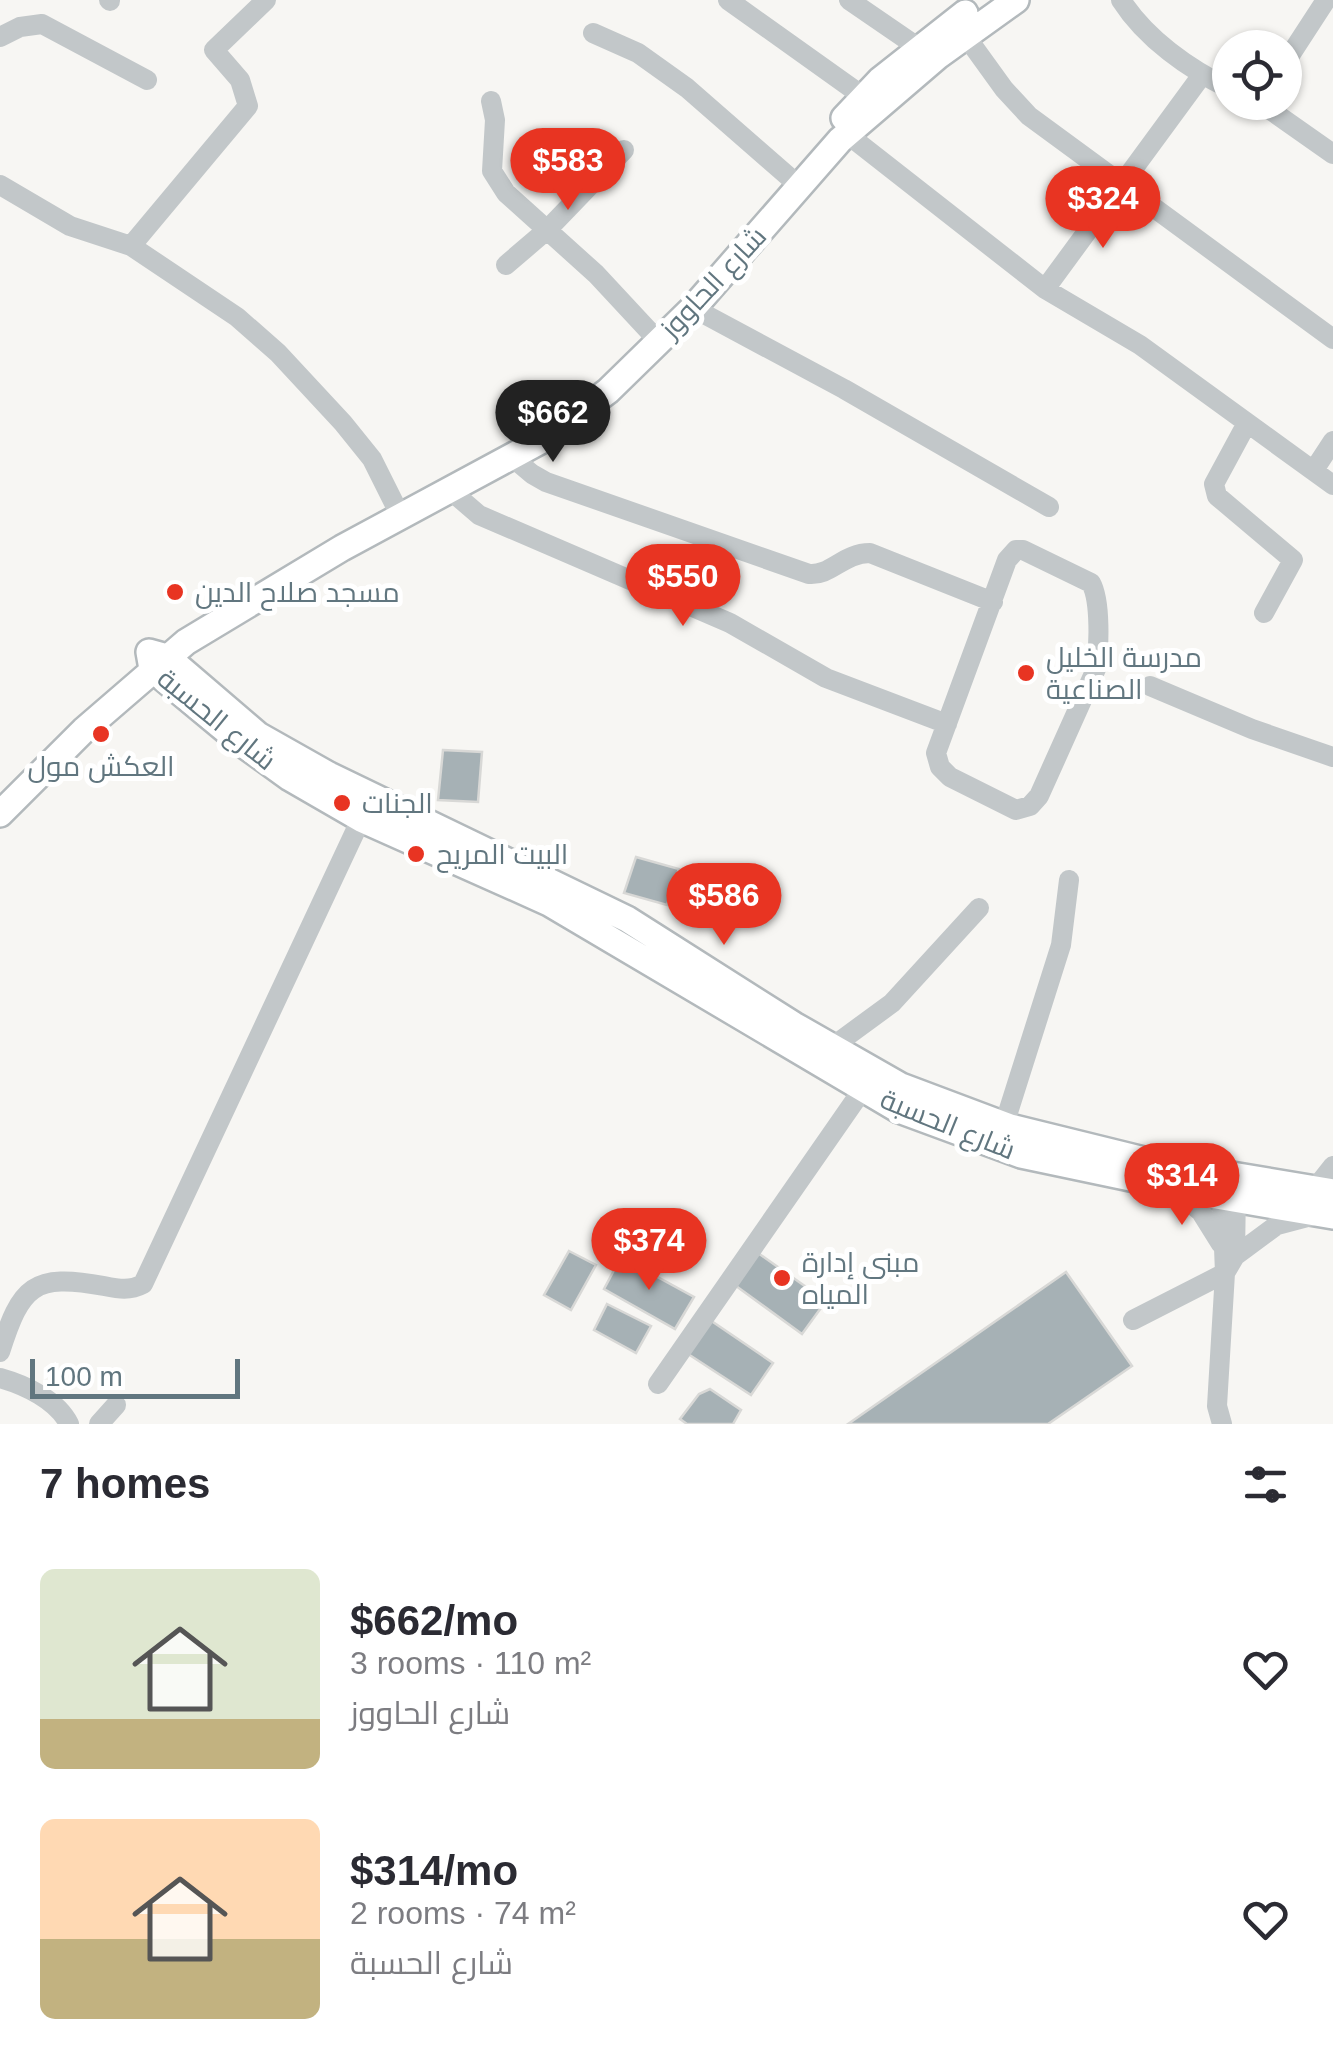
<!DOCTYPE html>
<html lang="en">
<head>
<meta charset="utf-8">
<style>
	:root { --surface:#fff; --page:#f2f2f3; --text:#2b2b33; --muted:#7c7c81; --accent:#e83422 }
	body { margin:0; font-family:Helvetica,Cairo,sans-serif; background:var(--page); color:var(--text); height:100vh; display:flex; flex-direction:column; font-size:38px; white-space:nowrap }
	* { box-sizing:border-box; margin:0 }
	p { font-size:32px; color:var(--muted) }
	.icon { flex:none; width:55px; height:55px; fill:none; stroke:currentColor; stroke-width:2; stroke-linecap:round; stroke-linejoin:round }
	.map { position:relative; height:1424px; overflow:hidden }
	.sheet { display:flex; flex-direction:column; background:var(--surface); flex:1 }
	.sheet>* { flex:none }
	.controls { position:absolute; left:1212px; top:30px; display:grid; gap:20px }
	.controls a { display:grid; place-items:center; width:90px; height:90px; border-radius:50%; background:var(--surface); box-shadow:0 2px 8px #0004; font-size:50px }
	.scale { position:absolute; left:30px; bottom:25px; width:210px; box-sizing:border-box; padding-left:10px; border:5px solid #61767f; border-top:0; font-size:28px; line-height:35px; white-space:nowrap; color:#61767f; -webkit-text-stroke:8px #fff; paint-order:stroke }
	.price { position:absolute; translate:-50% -85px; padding:0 22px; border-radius:35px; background:var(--accent); color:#fff; font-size:32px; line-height:65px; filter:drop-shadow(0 2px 5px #0008) }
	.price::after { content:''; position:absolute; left:50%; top:60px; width:30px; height:22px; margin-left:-15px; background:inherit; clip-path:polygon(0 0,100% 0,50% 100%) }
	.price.active { background:#222; color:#fff }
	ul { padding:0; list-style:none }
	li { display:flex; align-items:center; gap:30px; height:250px; padding:0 40px }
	li span { display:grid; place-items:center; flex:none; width:280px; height:200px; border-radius:15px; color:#555 }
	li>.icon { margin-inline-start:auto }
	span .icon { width:120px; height:120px; fill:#fffc; stroke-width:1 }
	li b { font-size:42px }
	h2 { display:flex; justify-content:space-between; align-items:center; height:120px; padding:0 40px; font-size:42px }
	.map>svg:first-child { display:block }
	.building { fill:#a6b1b5; stroke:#d8d8d6; stroke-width:2.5 }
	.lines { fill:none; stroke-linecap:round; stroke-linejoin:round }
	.major-casing { stroke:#b3b9bc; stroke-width:30 }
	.minor { stroke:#c2c7c9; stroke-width:20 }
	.major { stroke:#fff; stroke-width:25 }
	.poi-dot { fill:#e83422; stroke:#fff; stroke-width:4 }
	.labels { text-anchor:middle; stroke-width:10; stroke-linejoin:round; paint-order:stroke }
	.street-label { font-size:28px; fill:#61767f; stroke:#fff }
	.poi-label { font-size:28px; fill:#61767f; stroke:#fff; text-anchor:start }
</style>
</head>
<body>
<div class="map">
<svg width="1333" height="1424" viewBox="0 0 1333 1424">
	<rect width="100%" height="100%" fill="#f7f6f3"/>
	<!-- building -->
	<path class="building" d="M 443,750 L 482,752 L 478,802 L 438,800 Z
		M 636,857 L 679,869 L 667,905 L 624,893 Z
		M 569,1251 L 596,1265 L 571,1310 L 544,1295 Z
		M 758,1253 L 826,1301 L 802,1334 L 736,1286 Z
		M 621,1257 L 694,1297 L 675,1329 L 604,1289 Z
		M 1066,1272 L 1132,1366 L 1048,1424 L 848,1424 Z
		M 607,1304 L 651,1326 L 636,1353 L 594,1330 Z
		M 710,1320 L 773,1363 L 751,1395 L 688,1354 Z
		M 710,1389 L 741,1410 L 733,1424 L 687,1424 L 680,1419 L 699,1394 Z"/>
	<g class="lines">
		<!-- major casing -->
		<g class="major-casing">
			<path id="major" d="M 844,118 L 880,80 L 965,13
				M 0,814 L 84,730 L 186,642 L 342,548 L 544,439 L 608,391 L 693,308 L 840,140 L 938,56 L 1016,0
				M 1333,1192 L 1148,1161 L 1010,1127 L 901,1086 L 794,1025 L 627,919 L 329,775 L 258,735 L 167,657 L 149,652 L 152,669 L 240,742 L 290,778 L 361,819 L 549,903 L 899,1110 L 1021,1155 L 1216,1196 L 1333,1216"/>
		</g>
		<!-- minor -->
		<path class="minor" d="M 109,0 L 110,1
			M 728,0 L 864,97
			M 849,0 L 919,48
			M 1121,0 C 1146,39 1189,69 1230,89
			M 593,33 L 638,53 L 687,88 L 789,177
			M 965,35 L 1004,89 L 1029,116 L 1333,339
			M 0,37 L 20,27 L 42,24 L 147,80
			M 1285,63 L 1326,0
			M 491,101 L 495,120 L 492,171 L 506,193 L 596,274 L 649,331
			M 1259,102 L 1333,154
			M 847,134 L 1045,289 L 1140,345 L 1333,485
			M 0,185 L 70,226 L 131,246 L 237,317 L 278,353 L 343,423 L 372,459 L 395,505
			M 131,246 L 248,106 L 240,80 L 214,50 L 266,0
			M 506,265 L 548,229 L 624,150
			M 1045,289 L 1202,75
			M 693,308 L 844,389 L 1049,507
			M 1247,423 L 1214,484 L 1217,496 L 1293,560 L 1264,613
			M 512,457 L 532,474 L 546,482 L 809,574 C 831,576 843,553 870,553 L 993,602
			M 1314,470 L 1333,441
			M 450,490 L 479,515 L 730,623 L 826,678 L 947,724
			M 1016,550 L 1023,550 L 1091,583 C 1101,601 1099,648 1096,669 L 1039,796 L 1030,806 L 1016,810 L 950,777 L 940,767 L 936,753 L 1007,560 Z
			M 1150,686 L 1252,729 L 1333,757
			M 832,1047 L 892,1003 L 979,908
			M 1004,1125 L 1061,945 L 1069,880
			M 1172,1187 L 1201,1212 L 1221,1244
			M 1314,1190 L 1333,1166
			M 1235,1256 L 1277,1225 L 1311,1216
			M 1133,1320 L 1225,1273 L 1235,1256 L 1236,1189
			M 0,1352 C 21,1286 33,1273 104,1286 C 119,1289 130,1291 143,1284 L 361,819
			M 0,1378 C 25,1385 57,1400 69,1424
			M 658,1384 L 863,1089
			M 99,1424 L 116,1405
			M 1222,1424 L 1217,1406 L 1225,1273 L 1222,1197 L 1230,1184"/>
		<!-- major -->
		<use href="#major" class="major"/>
	</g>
	<!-- markers -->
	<g class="poi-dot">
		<circle cx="175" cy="592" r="10"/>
		<circle cx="1026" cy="673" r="10"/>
		<circle cx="101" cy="734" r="10"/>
		<circle cx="342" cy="803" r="10"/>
		<circle cx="416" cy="854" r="10"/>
		<circle cx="782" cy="1278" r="10"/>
	</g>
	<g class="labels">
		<!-- street labels -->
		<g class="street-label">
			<text transform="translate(713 282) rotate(-47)" y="10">شارع الحاووز</text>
			<text transform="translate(217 719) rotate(39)" y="10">شارع الحسبة</text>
			<text transform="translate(948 1124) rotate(22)" y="10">شارع الحسبة</text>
		</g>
		<!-- poi labels -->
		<g class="poi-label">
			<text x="195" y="602">مسجد صلاح الدين</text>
			<text x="1046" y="667">مدرسة الخليل<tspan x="1046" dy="32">الصناعية</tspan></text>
			<text x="101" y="776" text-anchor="middle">العكش مول</text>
			<text x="362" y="813">الجنات</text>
			<text x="436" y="864">البيت المريح</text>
			<text x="802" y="1272">مبنى إدارة<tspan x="802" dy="32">المياه</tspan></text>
		</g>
	</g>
</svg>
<div class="controls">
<a><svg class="icon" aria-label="locate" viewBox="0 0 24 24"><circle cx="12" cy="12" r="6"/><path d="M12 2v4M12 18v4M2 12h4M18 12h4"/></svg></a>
</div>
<div class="scale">100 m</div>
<b class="price" style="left:568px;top:213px">$583</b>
<b class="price" style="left:1103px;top:251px">$324</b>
<b class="price active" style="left:553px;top:465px">$662</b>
<b class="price" style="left:683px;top:629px">$550</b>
<b class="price" style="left:724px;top:948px">$586</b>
<b class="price" style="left:1182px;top:1228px">$314</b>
<b class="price" style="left:649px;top:1293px">$374</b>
</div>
<section class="sheet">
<h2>7 homes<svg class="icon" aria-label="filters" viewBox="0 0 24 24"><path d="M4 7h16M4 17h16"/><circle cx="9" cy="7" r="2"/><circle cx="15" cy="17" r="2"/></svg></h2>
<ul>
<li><span style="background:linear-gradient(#dfe7d0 75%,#c2b280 0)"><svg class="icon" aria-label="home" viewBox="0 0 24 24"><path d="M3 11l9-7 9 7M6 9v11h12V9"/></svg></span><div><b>$662/mo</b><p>3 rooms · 110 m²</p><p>شارع الحاووز</p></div><svg class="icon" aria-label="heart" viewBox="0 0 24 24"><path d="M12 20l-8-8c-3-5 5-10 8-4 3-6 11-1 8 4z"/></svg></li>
<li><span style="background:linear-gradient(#ffd9b3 60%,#c2b280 0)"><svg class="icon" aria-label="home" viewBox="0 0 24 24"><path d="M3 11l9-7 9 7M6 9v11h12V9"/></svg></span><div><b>$314/mo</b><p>2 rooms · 74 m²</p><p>شارع الحسبة</p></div><svg class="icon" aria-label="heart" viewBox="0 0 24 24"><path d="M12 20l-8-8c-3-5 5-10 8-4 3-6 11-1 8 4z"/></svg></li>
</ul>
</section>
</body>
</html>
